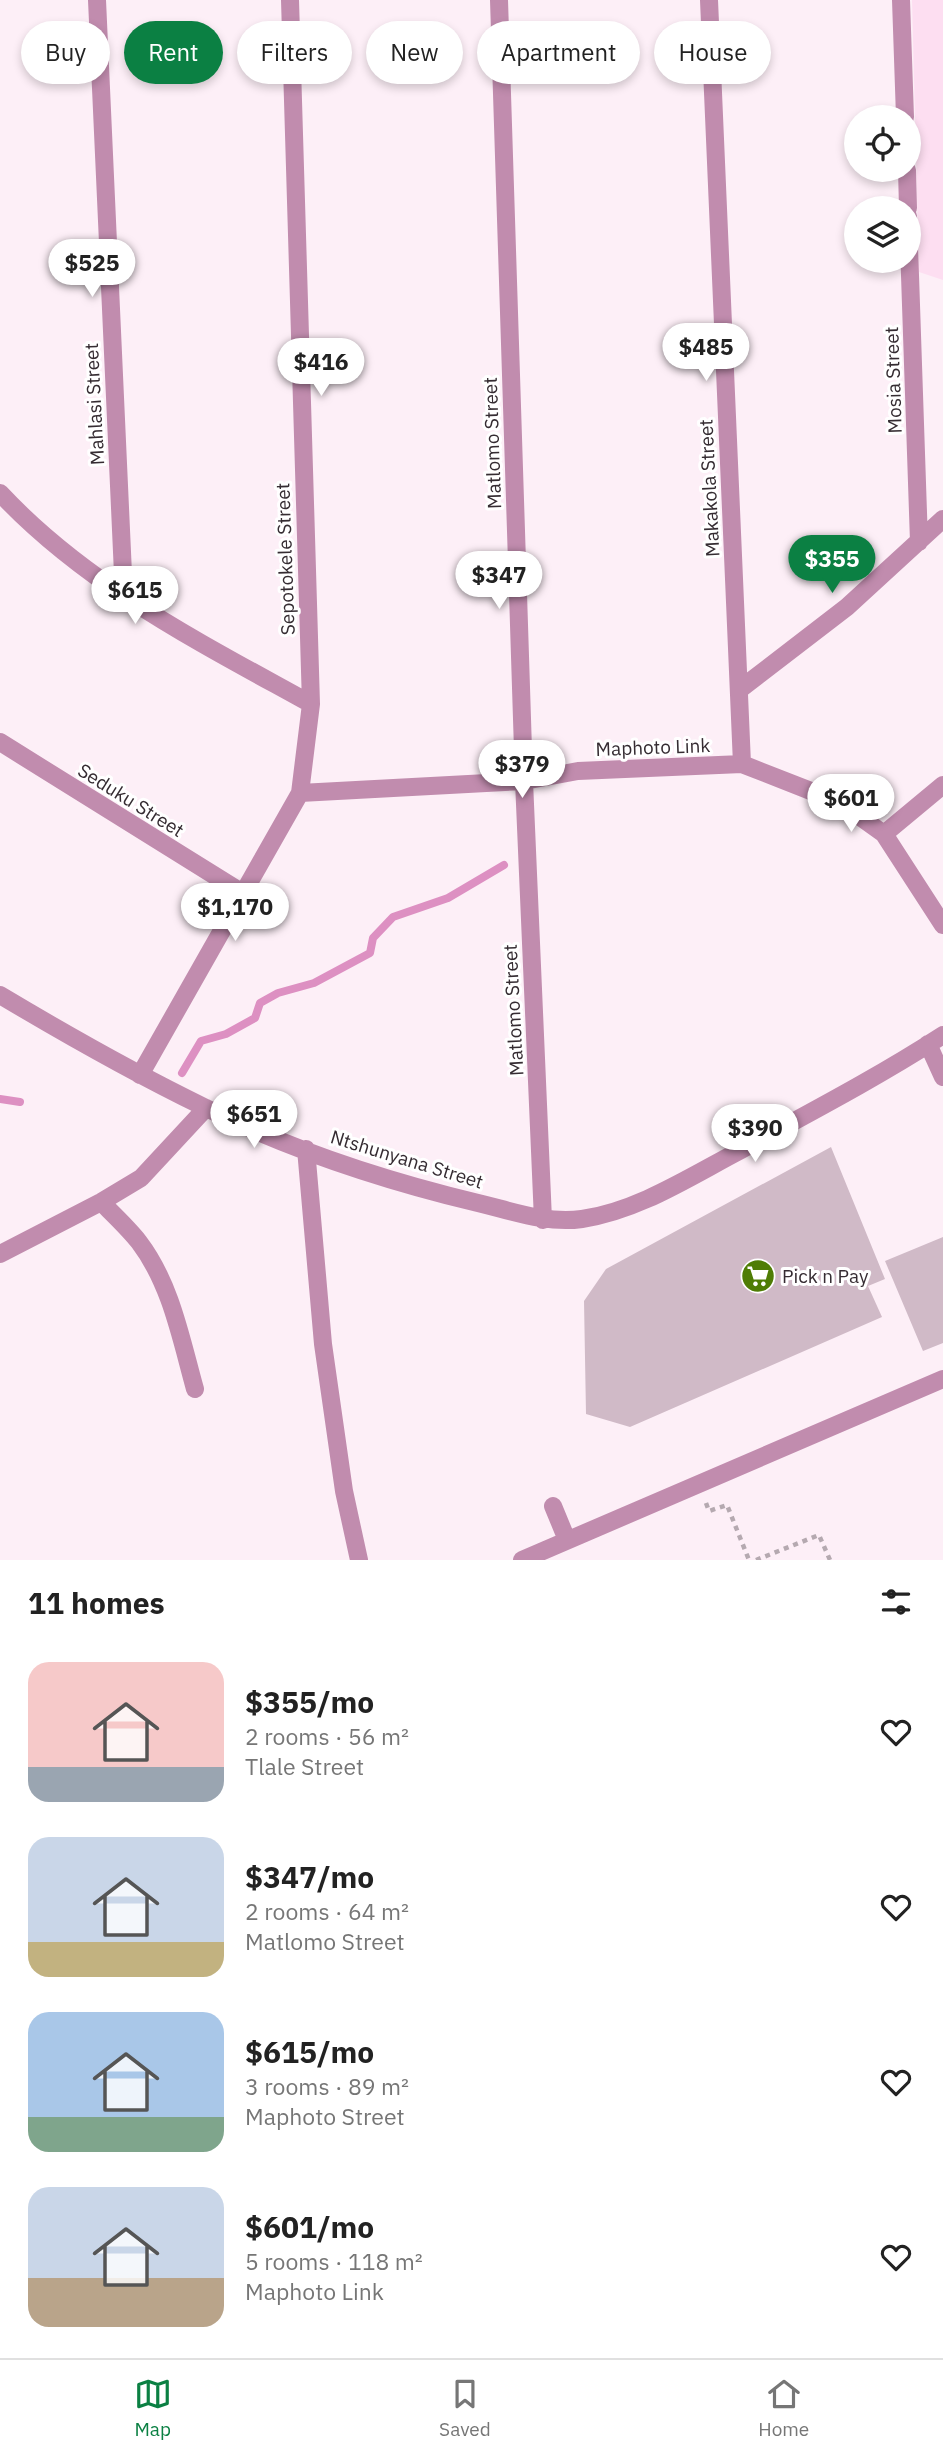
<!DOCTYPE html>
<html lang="en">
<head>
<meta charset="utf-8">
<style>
	:root { --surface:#fff; --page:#f2f2f2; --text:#222; --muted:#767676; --line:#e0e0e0; --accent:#0b8043 }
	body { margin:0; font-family:"IBM Plex Sans",sans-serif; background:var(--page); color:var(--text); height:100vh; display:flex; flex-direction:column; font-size:26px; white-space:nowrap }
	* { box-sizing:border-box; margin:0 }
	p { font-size:23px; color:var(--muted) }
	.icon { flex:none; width:38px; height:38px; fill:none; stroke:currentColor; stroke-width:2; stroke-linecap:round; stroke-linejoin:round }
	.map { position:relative; height:1560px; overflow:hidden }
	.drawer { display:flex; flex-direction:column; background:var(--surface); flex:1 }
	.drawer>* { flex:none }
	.top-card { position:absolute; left:21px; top:21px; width:901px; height:63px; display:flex; gap:14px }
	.fabs { position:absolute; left:844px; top:105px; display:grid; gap:14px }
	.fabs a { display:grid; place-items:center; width:77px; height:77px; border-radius:50%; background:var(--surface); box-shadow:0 4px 10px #0003; font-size:35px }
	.price { position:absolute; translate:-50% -60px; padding:0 16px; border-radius:24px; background:#fff; color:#222; font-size:23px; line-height:46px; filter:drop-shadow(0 2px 4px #0008) }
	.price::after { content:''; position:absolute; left:50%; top:42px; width:21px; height:16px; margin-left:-10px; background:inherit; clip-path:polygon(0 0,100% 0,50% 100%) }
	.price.selected { background:var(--accent); color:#fff }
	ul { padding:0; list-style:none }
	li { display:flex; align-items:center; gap:21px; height:175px; padding:0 28px }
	li span { display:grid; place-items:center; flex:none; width:196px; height:140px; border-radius:21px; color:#555 }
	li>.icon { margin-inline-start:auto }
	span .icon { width:84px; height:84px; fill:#fffc; stroke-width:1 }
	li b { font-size:30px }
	h2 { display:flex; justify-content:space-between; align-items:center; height:84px; padding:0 28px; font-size:30px }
	.chip { padding:0 24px; border-radius:32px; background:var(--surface); box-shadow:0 4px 10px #0003; font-size:24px; line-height:63px }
	.chip.selected { background:var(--accent); color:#fff }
	.menu { display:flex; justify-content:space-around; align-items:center; height:98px; border-top:2px solid var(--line); background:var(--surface); font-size:19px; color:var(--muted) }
	.menu a { display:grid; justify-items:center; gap:4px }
	.menu .selected { color:var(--accent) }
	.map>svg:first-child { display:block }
	.built { fill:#fddef1 }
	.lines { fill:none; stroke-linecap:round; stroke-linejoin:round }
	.stream { stroke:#dd90c2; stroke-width:8 }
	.building { fill:#d0bac7 }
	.path { stroke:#b5a9b0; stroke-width:4.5; stroke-dasharray:5 5; stroke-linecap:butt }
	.minor { stroke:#c18cae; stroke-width:18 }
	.labels { text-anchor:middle; stroke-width:6; stroke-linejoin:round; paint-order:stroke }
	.street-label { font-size:19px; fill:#352c32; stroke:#fff }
	.poi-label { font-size:19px; fill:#352c32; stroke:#fff; text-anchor:start }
</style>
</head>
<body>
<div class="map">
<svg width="943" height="1560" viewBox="0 0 943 1560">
	<rect width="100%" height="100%" fill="#fdeff7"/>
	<!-- built -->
	<path class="built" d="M 912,0 L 943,0 L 943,280 L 919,272 Z"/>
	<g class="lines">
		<!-- stream -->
		<path class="stream" d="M 182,1073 L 201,1041 L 226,1034 L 255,1018 L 260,1003 L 278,993 L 314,983 L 370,953 L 373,938 L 393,917 L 448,898 L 504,865
			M 0,1099 L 20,1102"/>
	</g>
	<!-- building -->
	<path class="building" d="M 831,1147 L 885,1279 L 868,1286 L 882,1317 L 630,1427 L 586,1414 L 584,1301 L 606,1269 Z
		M 943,1237 L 943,1343 L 923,1351 L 885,1261 Z"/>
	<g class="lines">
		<!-- path -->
		<path class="path" d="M 706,1503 L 709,1511 L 727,1505 L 749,1560
			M 756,1560 L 819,1535 L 830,1560"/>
		<!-- minor -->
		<path class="minor" d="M 97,0 L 124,596
			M 499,0 L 524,781 L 543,1220
			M 709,0 L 742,764
			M 901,0 L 905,117
			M 907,170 L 908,208
			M 908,216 L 919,542
			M 0,493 C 87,586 201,643 311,704
			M 739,690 L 847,607 L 943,519
			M 0,742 L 241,892
			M 300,793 L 524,781 L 578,771 L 742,764 L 821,795 L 849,809 L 884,834 L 943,925
			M 884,834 L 943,785
			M 0,995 C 67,1035 134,1073 204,1107 C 289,1149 386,1181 478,1203 C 512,1211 546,1224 582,1219 C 638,1211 691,1176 741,1150 C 809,1113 878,1077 943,1035
			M 928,1044 L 943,1077
			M 140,1075 L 300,793 L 311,704 L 290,0
			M 306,1149 L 323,1344 L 344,1491 L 359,1560
			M 101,1202 C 114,1215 128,1228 139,1242 C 171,1284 181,1339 195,1389
			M 0,1254 L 101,1202 L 141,1178 L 206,1108
			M 553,1506 L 567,1540
			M 522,1560 L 943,1379"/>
	</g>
	<!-- icons -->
	<defs>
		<g id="supermarket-disc" transform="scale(1.75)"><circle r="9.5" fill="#4f7d05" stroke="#fff"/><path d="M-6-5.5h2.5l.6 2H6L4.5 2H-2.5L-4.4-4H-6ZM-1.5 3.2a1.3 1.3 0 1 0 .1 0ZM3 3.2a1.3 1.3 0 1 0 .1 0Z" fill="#fff"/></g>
	</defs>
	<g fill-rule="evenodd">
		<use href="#supermarket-disc" x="758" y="1276"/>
	</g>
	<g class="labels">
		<!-- street labels -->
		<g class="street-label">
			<text transform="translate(893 380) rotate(-92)" y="7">Mosia Street</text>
			<text transform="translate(94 404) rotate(-93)" y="7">Mahlasi Street</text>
			<text transform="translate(492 443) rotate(-92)" y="7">Matlomo Street</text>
			<text transform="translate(709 488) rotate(-93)" y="7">Makakola Street</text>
			<text transform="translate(285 559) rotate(-92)" y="7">Sepotokele Street</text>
			<text transform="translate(653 747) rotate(-2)" y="7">Maphoto Link</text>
			<text transform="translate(131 800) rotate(32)" y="7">Seduku Street</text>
			<text transform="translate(513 1010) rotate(-93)" y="7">Matlomo Street</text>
			<text transform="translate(407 1159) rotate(17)" y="7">Ntshunyana Street</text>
		</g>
		<!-- poi labels -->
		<g class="poi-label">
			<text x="782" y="1283">Pick n Pay</text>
		</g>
	</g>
</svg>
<div class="fabs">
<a><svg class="icon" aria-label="locate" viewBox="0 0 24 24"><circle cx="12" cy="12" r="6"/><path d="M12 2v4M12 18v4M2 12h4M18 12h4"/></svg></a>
<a><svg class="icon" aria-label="layers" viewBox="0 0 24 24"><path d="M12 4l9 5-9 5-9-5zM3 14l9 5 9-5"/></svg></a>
</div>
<b class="price" style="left:92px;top:299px">$525</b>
<b class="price" style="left:706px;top:383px">$485</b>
<b class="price" style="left:321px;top:398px">$416</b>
<b class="price selected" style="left:832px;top:595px">$355</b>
<b class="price" style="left:499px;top:611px">$347</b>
<b class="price" style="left:135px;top:626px">$615</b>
<b class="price" style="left:522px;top:800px">$379</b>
<b class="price" style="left:851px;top:834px">$601</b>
<b class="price" style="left:235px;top:943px">$1,170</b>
<b class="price" style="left:254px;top:1150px">$651</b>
<b class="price" style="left:755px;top:1164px">$390</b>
<div class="top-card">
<a class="chip">Buy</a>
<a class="chip selected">Rent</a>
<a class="chip">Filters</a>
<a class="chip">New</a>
<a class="chip">Apartment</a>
<a class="chip">House</a>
</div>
</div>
<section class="drawer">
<h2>11 homes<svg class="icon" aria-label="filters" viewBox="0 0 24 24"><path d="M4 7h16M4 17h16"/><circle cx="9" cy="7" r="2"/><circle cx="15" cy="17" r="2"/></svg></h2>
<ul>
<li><span style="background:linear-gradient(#f6c9c9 75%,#9aa5b1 0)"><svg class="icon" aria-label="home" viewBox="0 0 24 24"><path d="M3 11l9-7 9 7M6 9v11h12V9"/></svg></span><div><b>$355/mo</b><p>2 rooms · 56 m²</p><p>Tlale Street</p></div><svg class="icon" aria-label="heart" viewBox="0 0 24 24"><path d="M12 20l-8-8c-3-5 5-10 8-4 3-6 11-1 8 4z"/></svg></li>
<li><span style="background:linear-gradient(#c9d6e8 75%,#c2b280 0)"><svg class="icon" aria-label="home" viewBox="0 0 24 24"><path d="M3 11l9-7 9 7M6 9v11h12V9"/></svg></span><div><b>$347/mo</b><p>2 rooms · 64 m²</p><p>Matlomo Street</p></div><svg class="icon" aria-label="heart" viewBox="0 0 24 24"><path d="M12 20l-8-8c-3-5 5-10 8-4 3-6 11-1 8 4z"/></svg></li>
<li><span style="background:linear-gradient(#a9c7e8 75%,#7fa58c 0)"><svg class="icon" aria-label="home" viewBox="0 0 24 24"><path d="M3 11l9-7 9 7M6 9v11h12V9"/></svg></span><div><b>$615/mo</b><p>3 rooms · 89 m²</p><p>Maphoto Street</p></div><svg class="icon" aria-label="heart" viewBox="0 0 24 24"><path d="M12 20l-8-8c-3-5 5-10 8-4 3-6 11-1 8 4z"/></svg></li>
<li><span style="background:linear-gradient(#c9d6e8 65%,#b9a48a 0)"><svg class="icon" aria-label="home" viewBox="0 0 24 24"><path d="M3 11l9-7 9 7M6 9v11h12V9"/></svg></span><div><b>$601/mo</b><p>5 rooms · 118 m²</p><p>Maphoto Link</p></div><svg class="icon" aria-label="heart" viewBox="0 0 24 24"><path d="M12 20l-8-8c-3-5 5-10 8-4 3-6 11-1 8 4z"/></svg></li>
</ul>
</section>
<nav class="menu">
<a class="selected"><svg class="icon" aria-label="map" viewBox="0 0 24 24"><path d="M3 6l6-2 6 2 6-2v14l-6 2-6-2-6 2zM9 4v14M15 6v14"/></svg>Map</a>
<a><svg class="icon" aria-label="saved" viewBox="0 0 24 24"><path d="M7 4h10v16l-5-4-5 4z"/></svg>Saved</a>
<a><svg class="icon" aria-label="home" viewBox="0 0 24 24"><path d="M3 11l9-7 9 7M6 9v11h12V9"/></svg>Home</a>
</nav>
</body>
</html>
